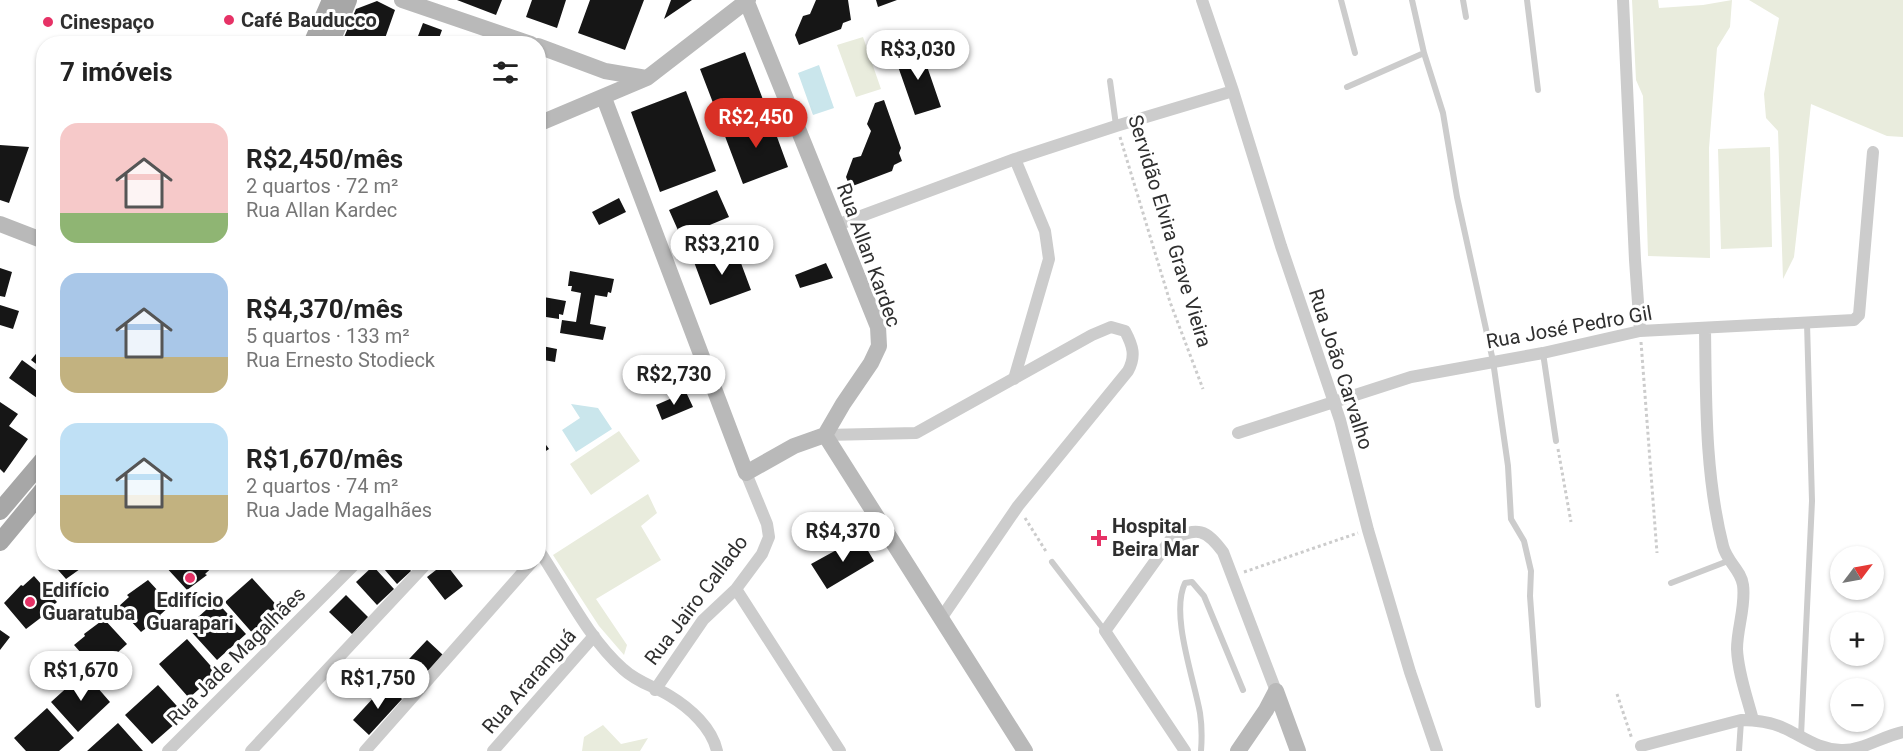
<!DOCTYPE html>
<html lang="pt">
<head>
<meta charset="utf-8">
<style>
	:root { --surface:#fff; --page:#f2f2f2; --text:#222; --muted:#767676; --accent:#d93025 }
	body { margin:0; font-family:Roboto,sans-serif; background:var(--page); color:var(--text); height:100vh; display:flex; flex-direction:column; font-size:22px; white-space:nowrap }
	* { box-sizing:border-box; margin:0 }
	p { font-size:20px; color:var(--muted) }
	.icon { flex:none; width:33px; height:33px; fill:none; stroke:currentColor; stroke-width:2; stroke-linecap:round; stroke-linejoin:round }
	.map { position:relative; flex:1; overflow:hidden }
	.panel { position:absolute; left:36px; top:36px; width:510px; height:534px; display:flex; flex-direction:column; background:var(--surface); border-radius:24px; box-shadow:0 2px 4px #0004 }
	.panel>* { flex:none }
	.needle { width:39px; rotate:58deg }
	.buttons { position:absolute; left:1830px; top:546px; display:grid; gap:12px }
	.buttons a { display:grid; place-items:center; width:54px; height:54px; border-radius:50%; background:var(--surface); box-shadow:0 2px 4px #0004; font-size:30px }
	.price { position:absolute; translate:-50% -51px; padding:0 14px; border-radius:21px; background:#fff; color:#222; font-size:20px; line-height:39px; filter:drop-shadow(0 2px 3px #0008) }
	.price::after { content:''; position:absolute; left:50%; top:36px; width:18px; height:14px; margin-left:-9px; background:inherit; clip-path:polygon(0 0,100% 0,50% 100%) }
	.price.current { background:var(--accent); color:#fff }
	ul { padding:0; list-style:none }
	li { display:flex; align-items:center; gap:18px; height:150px; padding:0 24px }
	li span { display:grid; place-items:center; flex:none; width:168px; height:120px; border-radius:18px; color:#555 }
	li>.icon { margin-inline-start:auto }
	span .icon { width:72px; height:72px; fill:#fffc; stroke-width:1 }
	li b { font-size:26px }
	h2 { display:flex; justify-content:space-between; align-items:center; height:72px; padding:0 24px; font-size:26px }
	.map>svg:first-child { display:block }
	.green { fill:#e9ecdd }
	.water { fill:#cae6ec }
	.building { fill:#161616 }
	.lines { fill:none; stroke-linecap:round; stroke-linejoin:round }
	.path { stroke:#ccc; stroke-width:3; stroke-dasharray:3 3; stroke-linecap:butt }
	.lane { stroke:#ccc; stroke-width:6 }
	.street { stroke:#ccc; stroke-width:12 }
	.secondary { stroke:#b9b9b9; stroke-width:16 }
	.primary { stroke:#a7a7a7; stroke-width:18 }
	.poi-dot { fill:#e63266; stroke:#fff; stroke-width:2 }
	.labels { text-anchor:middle; stroke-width:6; stroke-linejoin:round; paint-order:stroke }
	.poi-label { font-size:20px; font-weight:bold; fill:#2f2f2f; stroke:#fff; text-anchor:start }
	.street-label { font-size:20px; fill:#2f2f2f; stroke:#fff }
</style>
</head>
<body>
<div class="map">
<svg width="1903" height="751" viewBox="0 0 1903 751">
	<rect width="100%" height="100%" fill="#fff"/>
	<!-- green -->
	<path class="green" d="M 1632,0 L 1658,0 L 1659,8 L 1703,5 L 1732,0 L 1730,27 L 1717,48 L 1709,148 L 1710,258 L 1648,256 L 1643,96 L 1636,80 Z
		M 1749,0 L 1903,0 L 1903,137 L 1887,136 L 1811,104 L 1794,257 L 1783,279 L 1778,131 L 1766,118 L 1764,94 L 1779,18 Z
		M 863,37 L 881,89 L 856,97 L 837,45 Z
		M 1770,147 L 1772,247 L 1721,249 L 1718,149 Z
		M 619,431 L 640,461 L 591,495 L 570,464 Z
		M 648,494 L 657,513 L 641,526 L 661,560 L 596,599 L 627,645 L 624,655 L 599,626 L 553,555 Z
		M 603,725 L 621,744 L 648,738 L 640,751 L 582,751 L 584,737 Z"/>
	<!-- water -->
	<path class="water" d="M 819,65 L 834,108 L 813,115 L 798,73 Z
		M 571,404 L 598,408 L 612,429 L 576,452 L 562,430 L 580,418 Z"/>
	<!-- building -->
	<path class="building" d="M 457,0 L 502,0 L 496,15 Z
		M 532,0 L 566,0 L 557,28 L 526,17 Z
		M 590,0 L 644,0 L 625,50 L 578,33 Z
		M 671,0 L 692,0 L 664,19 Z
		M 816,0 L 848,0 L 851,20 L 843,23 L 841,29 L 799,45 L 795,35 L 803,16 L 810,14 Z
		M 876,0 L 897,0 L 878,7 Z
		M 377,1 L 395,10 L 383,44 L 342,42 L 356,9 Z
		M 423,23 L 442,30 L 437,44 L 415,44 Z
		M 450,37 L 467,43 L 467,44 L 448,44 Z
		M 920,46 L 941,107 L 915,115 L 894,55 Z
		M 745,52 L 765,105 L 720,121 L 700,69 Z
		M 686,91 L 716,171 L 660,192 L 631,112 Z
		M 884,100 L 901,148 L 899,153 L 902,161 L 894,165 L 892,171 L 850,187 L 846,177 L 853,158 L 861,156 L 871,131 L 867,124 L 875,103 Z
		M 769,115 L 788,167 L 743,184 L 723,131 Z
		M 0,145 L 29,147 L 9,203 L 0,200 Z
		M 717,190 L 729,217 L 681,237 L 669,210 Z
		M 619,198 L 626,212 L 599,225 L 592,212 Z
		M 735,247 L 751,290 L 710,305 L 694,262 Z
		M 826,263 L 833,278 L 800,288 L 795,275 Z
		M 0,268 L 12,272 L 5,297 L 0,296 Z
		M 570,271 L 614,279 L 611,293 L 608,292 L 607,297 L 595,295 L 590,324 L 606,327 L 603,340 L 560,333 L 562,320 L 576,322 L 581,293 L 571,291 L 572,286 L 568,286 Z
		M 538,296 L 566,301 L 563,315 L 559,314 L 559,319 L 546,317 L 542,346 L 557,349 L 555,362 L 538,359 Z
		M 0,305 L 19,311 L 13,329 L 0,325 Z
		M 44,344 L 44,370 L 31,360 Z
		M 22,360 L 44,376 L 44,403 L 9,378 Z
		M 686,392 L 693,407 L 662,420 L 656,405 Z
		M 0,402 L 18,414 L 9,426 L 28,439 L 4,473 L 0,469 Z
		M 538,434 L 549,449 L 538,456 Z
		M 860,537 L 874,561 L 827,589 L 811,564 Z
		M 51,562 L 85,562 L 87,564 L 66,579 Z
		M 166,562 L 218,562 L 205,574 L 207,575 L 187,590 L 164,565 Z
		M 378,562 L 404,562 L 411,571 L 397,584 Z
		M 445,563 L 463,586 L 445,600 L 427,577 Z
		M 373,566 L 394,589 L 377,605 L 356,582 Z
		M 34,576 L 57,602 L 46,612 L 47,613 L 26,629 L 4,603 L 21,585 L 23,586 Z
		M 252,578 L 282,611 L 255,636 L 225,602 Z
		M 148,580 L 171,605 L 160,615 L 161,617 L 141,632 L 118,607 L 129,597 L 127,595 Z
		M 346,595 L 368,617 L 352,634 L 329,612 Z
		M 216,601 L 246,634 L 217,660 L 187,627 Z
		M 104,619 L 127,644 L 116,654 L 117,656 L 97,671 L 74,645 L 85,636 L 84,634 Z
		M 0,630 L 10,637 L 0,650 Z
		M 187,639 L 217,673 L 189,698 L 159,664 Z
		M 427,640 L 443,655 L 409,691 L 393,676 Z
		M 84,672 L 110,702 L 78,732 L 51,702 Z
		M 386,684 L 402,699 L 369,735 L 353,720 Z
		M 158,685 L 185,715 L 152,744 L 125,715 Z
		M 47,708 L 74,738 L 59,751 L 26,751 L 14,738 Z
		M 118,723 L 143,751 L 87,751 Z"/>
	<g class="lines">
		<!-- path -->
		<path class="path" d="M 1120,137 L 1170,302 L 1203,389
			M 1641,342 L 1657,553
			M 1558,449 L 1571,522
			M 1025,518 L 1047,553
			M 1244,572 L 1358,533
			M 1617,694 L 1632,739"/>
		<!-- lane -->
		<path class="lane" d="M 1341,0 L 1355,53
			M 1412,0 L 1424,53 L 1443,113 L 1457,197 L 1493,361 L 1508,466 L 1511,519 L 1524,541 L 1531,571 L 1530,596 L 1538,705
			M 1463,0 L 1466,17
			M 1527,0 L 1538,90
			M 1110,81 L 1116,125
			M 1347,87 L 1424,53
			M 1543,353 L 1556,441
			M 1052,562 L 1105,631
			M 1671,583 L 1728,561
			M 1801,736 L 1812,501 L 1807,323
			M 1201,751 C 1202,738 1202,726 1200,713 C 1194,679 1170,614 1185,583 L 1192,582 L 1204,596 L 1243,690
			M 1739,751 L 1741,721"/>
		<!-- street -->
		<path class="street" d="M 1202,0 L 1233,91 L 1281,246 L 1340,420 L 1368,530 L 1410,672 L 1437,751
			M 1623,0 L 1635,260 L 1640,331
			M 1015,159 L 1116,126 L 1233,91
			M 837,225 L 1015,159 L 1045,231 L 1049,259 L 1014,379
			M 1705,328 C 1706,401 1705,475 1723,546 C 1727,562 1741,570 1743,585 C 1746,606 1737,628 1737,649 C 1738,673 1747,697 1753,720
			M 1238,433 L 1411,377 L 1543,353 L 1640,331 L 1854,320 L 1859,315 L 1873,152
			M 825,435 L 916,433 L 1092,335 L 1111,327 L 1125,331 C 1133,346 1136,356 1128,371 L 1018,506 L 942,617
			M 538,549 C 565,589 587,637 623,669 C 638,683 654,686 670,696 C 690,708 712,728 717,751
			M 736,589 L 840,751
			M 655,690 L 703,620 L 736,589 L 762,554 L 769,537 L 767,524 L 746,473
			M 1641,746 L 1741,720 C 1755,720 1772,722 1786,729 C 1805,738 1818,749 1841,750 C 1862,751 1883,736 1903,732
			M 168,751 L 357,562
			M 251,751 L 428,562
			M 365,751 L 532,562
			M 493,751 L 594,636
			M 1185,751 L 1105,631 L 1171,539 C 1198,527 1206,529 1223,552 L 1276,691"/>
		<!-- secondary -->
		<path class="secondary" d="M 402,0 L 531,44
			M 538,46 L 605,71 L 646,78
			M 604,98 L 746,473 L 794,446 L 825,435 L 843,404 L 871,363 L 879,346 L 878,327 L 746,0
			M 538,124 L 647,78 L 748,0
			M 0,224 L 44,241
			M 825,435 L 1025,751
			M 1276,691 L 1298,751
			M 1238,751 L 1266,710 L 1276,691"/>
		<!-- primary -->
		<path class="primary" d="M 312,44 L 331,0
			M 330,44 L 348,0
			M 0,511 L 44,459
			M 0,542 L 44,489"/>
	</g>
	<!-- markers -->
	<g class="poi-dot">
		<circle cx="229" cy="20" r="6"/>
		<circle cx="48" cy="22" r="6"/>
		<path d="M1096 529h6v6h6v6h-6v6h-6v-6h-6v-6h6z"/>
		<circle cx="190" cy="578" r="6"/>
		<circle cx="30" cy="602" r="6"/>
	</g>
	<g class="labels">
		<!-- poi labels -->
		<g class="poi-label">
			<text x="241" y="27">Café Bauducco</text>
			<text x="60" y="29">Cinespaço</text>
			<text x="1112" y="533">Hospital<tspan x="1112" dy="23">Beira Mar</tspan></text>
			<text x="42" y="597">Edifício<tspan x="42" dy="23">Guaratuba</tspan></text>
			<text x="190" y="607" text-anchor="middle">Edifício<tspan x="190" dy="23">Guarapari</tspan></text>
		</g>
		<!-- street labels -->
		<g class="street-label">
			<text transform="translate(1170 231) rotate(73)" y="7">Servidão Elvira Grave Vieira</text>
			<text transform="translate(869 255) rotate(70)" y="7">Rua Allan Kardec</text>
			<text transform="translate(1569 327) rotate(-10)" y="7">Rua José Pedro Gil</text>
			<text transform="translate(1341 369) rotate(72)" y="7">Rua João Carvalho</text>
			<text transform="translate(696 600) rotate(-53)" y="7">Rua Jairo Callado</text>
			<text transform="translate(236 656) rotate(-45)" y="7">Rua Jade Magalhães</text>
			<text transform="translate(529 681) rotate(-49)" y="7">Rua Araranguá</text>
		</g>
	</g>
</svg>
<div class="buttons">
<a><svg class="needle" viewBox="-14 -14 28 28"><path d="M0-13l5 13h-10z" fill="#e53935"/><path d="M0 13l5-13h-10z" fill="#767676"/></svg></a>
<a>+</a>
<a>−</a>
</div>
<b class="price" style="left:918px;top:81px">R$3,030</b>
<b class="price current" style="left:756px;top:149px">R$2,450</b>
<b class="price" style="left:722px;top:276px">R$3,210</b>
<b class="price" style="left:674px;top:406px">R$2,730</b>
<b class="price" style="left:843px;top:563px">R$4,370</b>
<b class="price" style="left:81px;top:702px">R$1,670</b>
<b class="price" style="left:378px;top:710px">R$1,750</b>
<section class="panel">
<h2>7 imóveis<svg class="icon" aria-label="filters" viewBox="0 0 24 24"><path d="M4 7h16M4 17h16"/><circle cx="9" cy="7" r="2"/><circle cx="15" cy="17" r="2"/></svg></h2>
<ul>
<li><span style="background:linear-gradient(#f6c9c9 75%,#8fb573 0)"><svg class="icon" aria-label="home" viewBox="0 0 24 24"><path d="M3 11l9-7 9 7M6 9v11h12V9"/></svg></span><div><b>R$2,450/mês</b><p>2 quartos · 72 m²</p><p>Rua Allan Kardec</p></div></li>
<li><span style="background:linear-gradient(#a9c7e8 70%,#c2b280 0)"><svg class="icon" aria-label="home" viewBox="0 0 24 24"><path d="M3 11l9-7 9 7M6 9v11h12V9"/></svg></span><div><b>R$4,370/mês</b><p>5 quartos · 133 m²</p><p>Rua Ernesto Stodieck</p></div></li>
<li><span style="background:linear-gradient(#bfe0f5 60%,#c2b280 0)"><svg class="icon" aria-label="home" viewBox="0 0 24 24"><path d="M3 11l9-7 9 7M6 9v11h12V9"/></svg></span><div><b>R$1,670/mês</b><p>2 quartos · 74 m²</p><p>Rua Jade Magalhães</p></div></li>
</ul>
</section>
</div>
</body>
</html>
